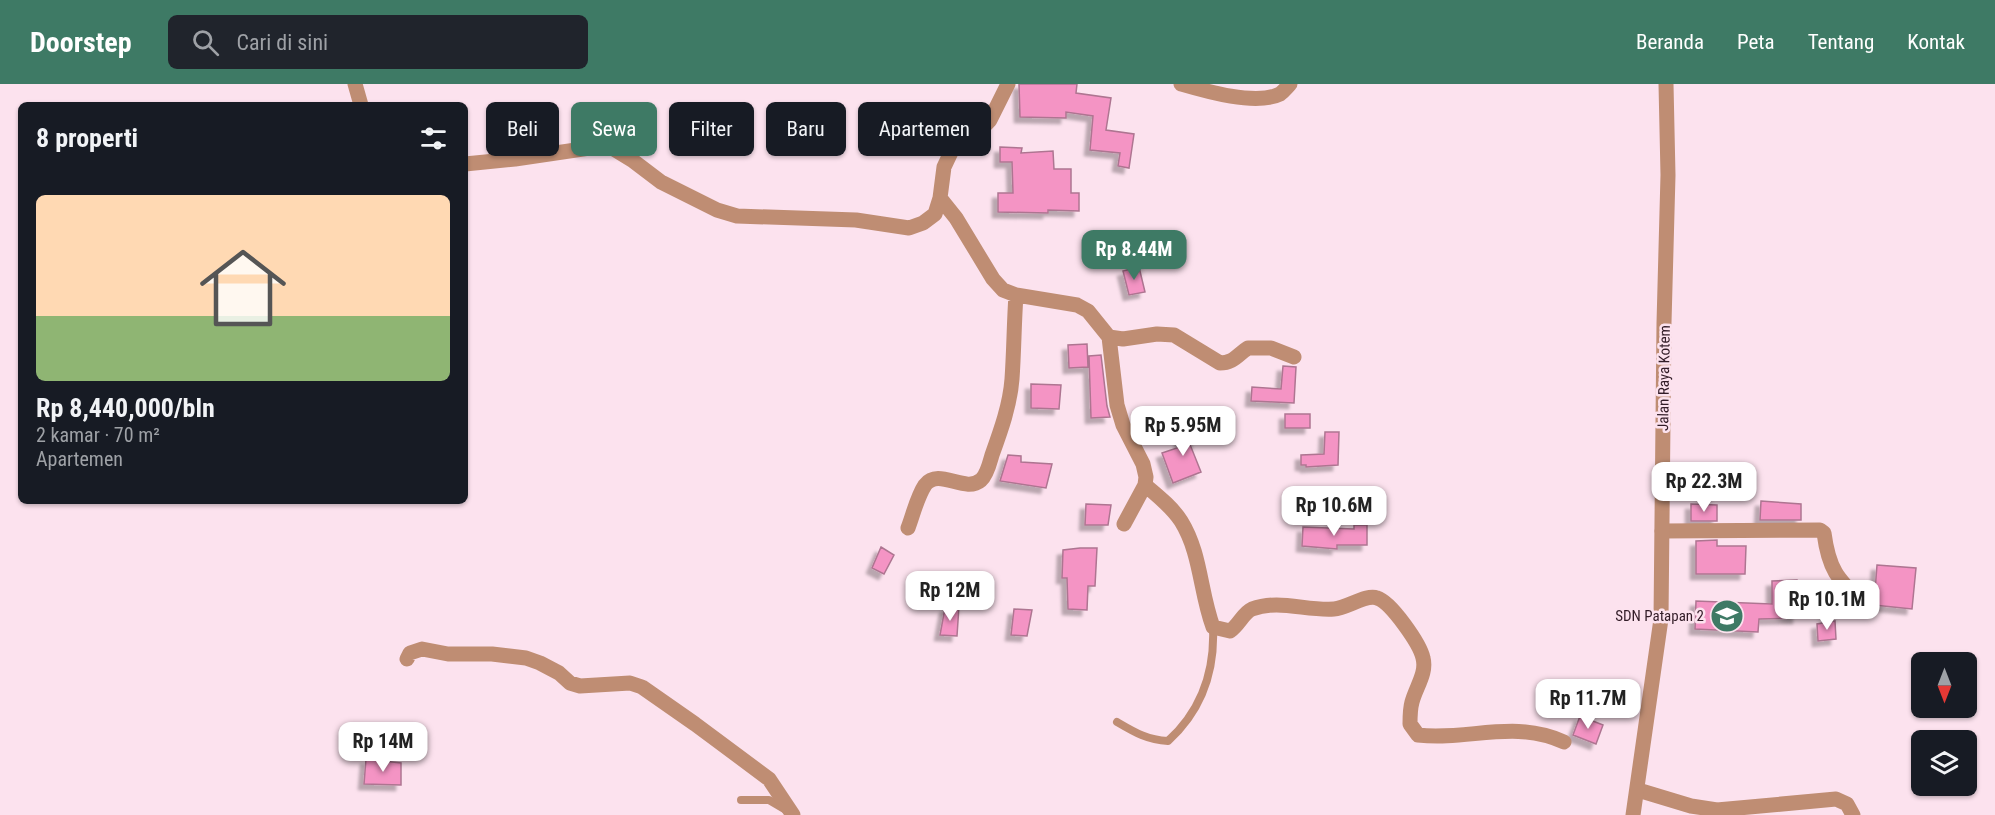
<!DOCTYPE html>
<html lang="id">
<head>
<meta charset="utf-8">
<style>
	:root { --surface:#171b24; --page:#20242c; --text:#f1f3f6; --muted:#9ea1a6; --accent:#3e7a65 }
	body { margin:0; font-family:"Roboto Condensed",sans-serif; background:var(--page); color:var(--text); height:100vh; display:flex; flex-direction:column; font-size:22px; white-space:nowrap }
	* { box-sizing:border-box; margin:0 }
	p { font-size:20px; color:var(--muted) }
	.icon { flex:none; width:33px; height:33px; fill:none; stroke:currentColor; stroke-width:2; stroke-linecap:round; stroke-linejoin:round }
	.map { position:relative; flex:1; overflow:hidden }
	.sheet { position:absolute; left:18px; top:18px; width:450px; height:402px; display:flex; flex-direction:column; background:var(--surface); border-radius:9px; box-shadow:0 2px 4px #0004 }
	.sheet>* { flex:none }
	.hud { position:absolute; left:486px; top:18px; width:570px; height:54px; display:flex; gap:12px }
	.needle { width:39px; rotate:180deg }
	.controls { position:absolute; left:1911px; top:568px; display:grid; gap:12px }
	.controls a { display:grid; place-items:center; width:66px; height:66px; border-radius:9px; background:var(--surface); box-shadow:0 2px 4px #0004; font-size:30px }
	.price { position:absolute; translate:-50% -51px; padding:0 14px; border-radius:12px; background:#fff; color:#222; font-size:20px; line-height:39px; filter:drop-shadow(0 2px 3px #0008) }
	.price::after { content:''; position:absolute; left:50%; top:36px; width:18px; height:14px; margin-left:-9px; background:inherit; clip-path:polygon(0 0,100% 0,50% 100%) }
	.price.selected { background:var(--accent); color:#fff }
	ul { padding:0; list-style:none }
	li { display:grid; align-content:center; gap:12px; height:318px; padding:0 18px }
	li span { display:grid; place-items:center; height:186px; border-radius:9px; color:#555 }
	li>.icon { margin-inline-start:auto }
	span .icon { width:108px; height:108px; fill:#fffc; stroke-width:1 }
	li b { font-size:26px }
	h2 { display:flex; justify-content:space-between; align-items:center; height:72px; padding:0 18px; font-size:26px }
	.chip { padding:0 21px; border-radius:9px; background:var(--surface); box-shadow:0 2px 4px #0004; font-size:21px; line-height:54px }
	.chip.selected { background:var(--accent); color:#fff }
	header { display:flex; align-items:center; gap:36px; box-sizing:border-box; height:84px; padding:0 30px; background:var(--accent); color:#fff }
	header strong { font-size:28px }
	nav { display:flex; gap:33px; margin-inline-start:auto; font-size:21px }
	.search { width:420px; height:54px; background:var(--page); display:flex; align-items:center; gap:15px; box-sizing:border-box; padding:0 21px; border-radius:9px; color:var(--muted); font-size:22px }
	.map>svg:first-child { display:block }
	.building { fill:#f494c4; stroke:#ae7591; stroke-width:1.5; filter:url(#shadow) }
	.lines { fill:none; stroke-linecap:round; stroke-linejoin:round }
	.service { stroke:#bf8d73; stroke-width:8 }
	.minor { stroke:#bf8d73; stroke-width:15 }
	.tertiary { stroke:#bf8d73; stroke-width:15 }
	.labels { text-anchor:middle; stroke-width:5; stroke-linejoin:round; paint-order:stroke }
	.street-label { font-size:15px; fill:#321c27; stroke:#fce2ee }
	.poi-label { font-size:15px; fill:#321c27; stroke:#fce2ee; text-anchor:end }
</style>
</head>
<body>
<header>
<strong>Doorstep</strong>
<div class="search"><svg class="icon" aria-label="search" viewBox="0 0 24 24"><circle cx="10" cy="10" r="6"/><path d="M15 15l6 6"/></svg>Cari di sini</div>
<nav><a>Beranda</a><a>Peta</a><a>Tentang</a><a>Kontak</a></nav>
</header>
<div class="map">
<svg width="1995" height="731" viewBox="0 0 1995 731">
	<defs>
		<filter id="shadow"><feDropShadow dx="-5.5" dy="5.5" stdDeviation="1.5" flood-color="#0004"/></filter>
	</defs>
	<rect width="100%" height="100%" fill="#fce2ee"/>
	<!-- building -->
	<path class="building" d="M 1019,0 L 1077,0 L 1076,9 L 1111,14 L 1106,46 L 1134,50 L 1129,84 L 1118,82 L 1120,69 L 1090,66 L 1093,32 L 1066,28 L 1066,34 L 1020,33 Z
		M 1000,63 L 1022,64 L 1021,69 L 1053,67 L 1054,85 L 1071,85 L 1071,109 L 1079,109 L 1079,127 L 1048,126 L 1048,129 L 998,128 L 998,109 L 1013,109 L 1012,78 L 1000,78 Z
		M 1139,183 L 1145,208 L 1129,211 L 1123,187 Z
		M 1087,260 L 1088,283 L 1069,284 L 1068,261 Z
		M 1101,271 L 1107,322 L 1110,333 L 1091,334 L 1089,272 Z
		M 1283,282 L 1296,283 L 1294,319 L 1251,317 L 1252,303 L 1281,305 Z
		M 1031,300 L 1061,301 L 1059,325 L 1031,324 Z
		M 1285,330 L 1310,330 L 1310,344 L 1285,344 Z
		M 1182,340 L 1183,343 L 1194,341 L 1197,359 L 1189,358 L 1201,388 L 1173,399 L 1162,369 L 1180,363 Z
		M 1325,348 L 1339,348 L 1338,381 L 1306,383 L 1306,381 L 1301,381 L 1301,371 L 1324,370 Z
		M 1008,371 L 1021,372 L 1021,378 L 1052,380 L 1046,404 L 1000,397 Z
		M 1761,417 L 1801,420 L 1801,436 L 1760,436 Z
		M 1086,420 L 1111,421 L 1108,441 L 1085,441 Z
		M 1691,420 L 1717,421 L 1717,437 L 1691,437 Z
		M 1354,441 L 1367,441 L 1367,461 L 1337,461 L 1337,465 L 1302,462 L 1303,443 L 1354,445 Z
		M 1717,456 L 1717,462 L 1746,462 L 1745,490 L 1696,490 L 1696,457 Z
		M 881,463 L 894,471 L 884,490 L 872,484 Z
		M 1080,464 L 1097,464 L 1095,502 L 1088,502 L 1087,526 L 1068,525 L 1067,494 L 1062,494 L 1063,466 Z
		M 1877,481 L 1916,484 L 1912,525 L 1874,521 Z
		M 1797,496 L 1798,534 L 1759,535 L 1758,548 L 1695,545 L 1696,517 L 1772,520 L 1772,497 Z
		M 959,522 L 957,552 L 940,551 L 945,524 Z
		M 1014,525 L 1032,526 L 1027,552 L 1011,551 Z
		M 1835,537 L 1836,555 L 1818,557 L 1817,540 Z
		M 1580,632 L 1603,641 L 1596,660 L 1573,651 Z
		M 366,675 L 401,679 L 401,701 L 364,700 Z"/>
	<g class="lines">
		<!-- service -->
		<path class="service" d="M 1117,638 C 1134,648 1147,656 1168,657 C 1202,626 1215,588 1213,543
			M 741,716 L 769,716 L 786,726"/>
		<!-- minor -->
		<path class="minor" d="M 355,0 L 361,21
			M 1181,0 C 1205,7 1256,22 1280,10 C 1284,7 1287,3 1290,0
			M 465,80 L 515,75 L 603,62 L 614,65 L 632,76 L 661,98 L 717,126 L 737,132 L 856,136 L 909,144 L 923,139 L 935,130 L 940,114 L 944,83 L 953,64 L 972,55 L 990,36 L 1008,0
			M 940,114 L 956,134 L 993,195 L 1003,206 L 1016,211 L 1077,221 L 1088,227 L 1109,253 L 1117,321 L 1123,341 L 1143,380 L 1146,393 L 1145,401 L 1124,440
			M 1109,253 L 1123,255 L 1157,250 L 1174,251 L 1220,279 C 1234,279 1238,270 1248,264 L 1271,264 L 1294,273
			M 1145,401 C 1158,412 1172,423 1181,437 C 1201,469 1200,508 1213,543 L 1230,547 C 1239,541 1243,529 1252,525 C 1279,515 1306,527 1334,525 C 1347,524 1366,510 1377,514 C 1391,518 1420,560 1423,574 C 1427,589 1416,603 1412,618 C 1410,625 1410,633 1410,640 L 1418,651 C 1469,657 1513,635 1564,658
			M 908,444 C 913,431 917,413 925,401 C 939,383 965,410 981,396 C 987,391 990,378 992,371 C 1001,346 1010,321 1012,295 C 1014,267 1014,239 1016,211
			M 1662,447 L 1820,446 L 1824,449 C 1829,487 1838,495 1864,521
			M 407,575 L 410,569 L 422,565 L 448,570 L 492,570 L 526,574 L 540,579 L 559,589 L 570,599 L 580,602 L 630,599 L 642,603 L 695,640 L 769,695 L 793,731
			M 1638,706 L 1691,722 L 1717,726 L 1836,715 L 1847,720 L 1853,731"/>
		<!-- tertiary -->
		<path class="tertiary" d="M 1633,731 L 1661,535 L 1664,239 L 1668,91 L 1666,0"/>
	</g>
	<!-- icons -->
	<defs>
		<g id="school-disc" transform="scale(1.725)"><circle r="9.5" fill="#3e7a65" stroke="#fce2ee"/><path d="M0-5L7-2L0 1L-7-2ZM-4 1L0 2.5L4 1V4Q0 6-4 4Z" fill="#fff"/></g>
	</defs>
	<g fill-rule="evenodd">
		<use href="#school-disc" x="1727" y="532"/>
	</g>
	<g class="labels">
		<!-- street labels -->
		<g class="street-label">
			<text transform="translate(1664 294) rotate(-89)" y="5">Jalan Raya Kotem</text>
		</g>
		<!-- poi labels -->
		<g class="poi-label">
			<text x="1704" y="537">SDN Patapan 2</text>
		</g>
	</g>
</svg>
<div class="controls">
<a><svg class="needle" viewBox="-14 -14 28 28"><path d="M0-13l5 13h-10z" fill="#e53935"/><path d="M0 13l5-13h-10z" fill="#9ea1a6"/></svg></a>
<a><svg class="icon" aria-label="layers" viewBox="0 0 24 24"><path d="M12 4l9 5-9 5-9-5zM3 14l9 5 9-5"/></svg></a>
</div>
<b class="price selected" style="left:1134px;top:197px">Rp 8.44M</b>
<b class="price" style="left:1183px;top:373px">Rp 5.95M</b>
<b class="price" style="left:1704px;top:429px">Rp 22.3M</b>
<b class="price" style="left:1334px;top:453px">Rp 10.6M</b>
<b class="price" style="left:950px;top:538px">Rp 12M</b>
<b class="price" style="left:1827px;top:547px">Rp 10.1M</b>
<b class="price" style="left:1588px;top:646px">Rp 11.7M</b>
<b class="price" style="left:383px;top:689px">Rp 14M</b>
<div class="hud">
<a class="chip">Beli</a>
<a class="chip selected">Sewa</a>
<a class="chip">Filter</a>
<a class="chip">Baru</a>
<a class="chip">Apartemen</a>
</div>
<section class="sheet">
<h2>8 properti<svg class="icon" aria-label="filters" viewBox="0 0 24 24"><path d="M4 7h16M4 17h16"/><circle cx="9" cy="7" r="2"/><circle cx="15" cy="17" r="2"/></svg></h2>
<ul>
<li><span style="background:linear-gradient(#ffd9b3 65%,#8fb573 0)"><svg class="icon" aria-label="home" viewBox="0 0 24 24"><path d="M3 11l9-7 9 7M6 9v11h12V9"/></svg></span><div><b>Rp 8,440,000/bln</b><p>2 kamar · 70 m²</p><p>Apartemen</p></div></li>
</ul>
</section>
</div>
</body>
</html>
